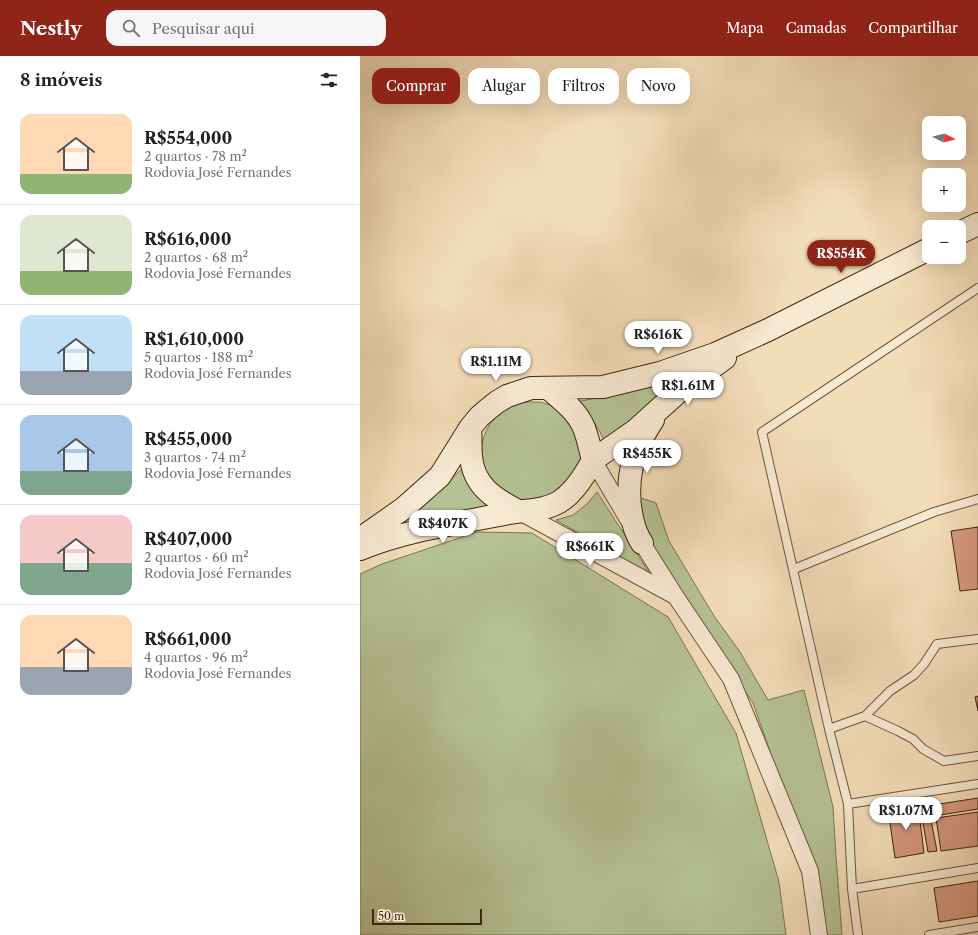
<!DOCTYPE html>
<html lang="pt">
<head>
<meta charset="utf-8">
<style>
	:root { --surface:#fff; --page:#f6f6f6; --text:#202124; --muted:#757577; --line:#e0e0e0; --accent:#8f2418 }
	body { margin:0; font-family:"Libre Caslon Text",serif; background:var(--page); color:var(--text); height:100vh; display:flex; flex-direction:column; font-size:15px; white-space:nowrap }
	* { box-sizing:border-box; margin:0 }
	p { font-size:13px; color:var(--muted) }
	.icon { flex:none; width:22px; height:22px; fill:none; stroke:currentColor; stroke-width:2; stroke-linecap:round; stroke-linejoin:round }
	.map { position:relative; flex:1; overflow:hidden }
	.side { display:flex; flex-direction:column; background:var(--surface); width:360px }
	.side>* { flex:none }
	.top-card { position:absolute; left:12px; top:12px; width:380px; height:36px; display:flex; gap:8px }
	.needle { width:26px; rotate:96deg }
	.fabs { position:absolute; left:562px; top:60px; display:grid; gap:8px }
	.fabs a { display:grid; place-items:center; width:44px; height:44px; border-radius:8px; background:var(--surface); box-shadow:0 4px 16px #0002; font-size:20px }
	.scale { position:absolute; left:12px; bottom:10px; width:110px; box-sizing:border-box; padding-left:4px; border:2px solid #402612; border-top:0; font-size:11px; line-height:14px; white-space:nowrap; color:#402612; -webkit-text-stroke:3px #f7e9d2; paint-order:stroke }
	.price { position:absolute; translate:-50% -34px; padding:0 9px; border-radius:14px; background:#fff; color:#222; font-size:13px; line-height:26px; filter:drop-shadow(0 1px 2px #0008) }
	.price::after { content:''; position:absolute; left:50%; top:24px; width:12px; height:9px; margin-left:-6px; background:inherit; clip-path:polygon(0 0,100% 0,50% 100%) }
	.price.on { background:var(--accent); color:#fff }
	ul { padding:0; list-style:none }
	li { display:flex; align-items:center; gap:12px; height:100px; padding:0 20px }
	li+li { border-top:1px solid var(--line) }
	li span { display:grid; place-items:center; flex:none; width:112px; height:80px; border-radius:12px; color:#555 }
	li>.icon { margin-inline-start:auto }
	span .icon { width:48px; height:48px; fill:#fffc; stroke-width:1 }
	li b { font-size:17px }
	h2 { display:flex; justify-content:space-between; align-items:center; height:48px; padding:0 20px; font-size:17px }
	.tag { padding:0 14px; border-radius:12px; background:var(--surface); box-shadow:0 4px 16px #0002; font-size:14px; line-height:36px }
	.tag.on { background:var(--accent); color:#fff }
	header { display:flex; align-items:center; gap:24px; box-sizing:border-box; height:56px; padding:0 20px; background:var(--accent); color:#fff }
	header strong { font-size:19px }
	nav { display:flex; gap:22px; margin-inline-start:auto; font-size:14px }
	.search { width:280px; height:36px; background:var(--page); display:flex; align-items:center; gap:10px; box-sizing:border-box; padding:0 14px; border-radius:12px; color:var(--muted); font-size:15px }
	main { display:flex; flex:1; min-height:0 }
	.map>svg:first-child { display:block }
	.green { fill:#b5c294; stroke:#7a7453 }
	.building { fill:#d5977f; stroke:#402612 }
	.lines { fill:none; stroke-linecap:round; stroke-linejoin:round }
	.lane-casing { stroke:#6d543c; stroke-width:10 }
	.street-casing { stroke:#6d543c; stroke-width:18 }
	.secondary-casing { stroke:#402612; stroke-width:24 }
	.lane { stroke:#f7e9d2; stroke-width:8 }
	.street { stroke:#f7e9d2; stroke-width:16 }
	.secondary { stroke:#f7e9d2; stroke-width:22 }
</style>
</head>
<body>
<header>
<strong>Nestly</strong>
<div class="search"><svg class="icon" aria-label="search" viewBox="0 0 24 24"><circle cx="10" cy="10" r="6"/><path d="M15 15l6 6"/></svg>Pesquisar aqui</div>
<nav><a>Mapa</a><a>Camadas</a><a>Compartilhar</a></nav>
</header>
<main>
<section class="side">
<h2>8 imóveis<svg class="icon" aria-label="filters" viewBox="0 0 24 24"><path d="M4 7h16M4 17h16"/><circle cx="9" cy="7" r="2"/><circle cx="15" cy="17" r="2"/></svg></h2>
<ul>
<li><span style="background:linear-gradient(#ffd9b3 75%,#8fb573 0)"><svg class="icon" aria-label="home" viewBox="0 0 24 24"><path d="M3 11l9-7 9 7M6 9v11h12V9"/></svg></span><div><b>R$554,000</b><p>2 quartos · 78 m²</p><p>Rodovia José Fernandes</p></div></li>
<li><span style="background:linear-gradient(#dfe7d0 70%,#8fb573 0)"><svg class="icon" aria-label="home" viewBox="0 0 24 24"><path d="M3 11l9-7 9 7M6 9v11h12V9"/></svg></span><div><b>R$616,000</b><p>2 quartos · 68 m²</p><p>Rodovia José Fernandes</p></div></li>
<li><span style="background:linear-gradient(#bfe0f5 70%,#9aa5b1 0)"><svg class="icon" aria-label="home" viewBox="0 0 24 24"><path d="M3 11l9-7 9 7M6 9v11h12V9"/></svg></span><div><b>R$1,610,000</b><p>5 quartos · 188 m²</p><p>Rodovia José Fernandes</p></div></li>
<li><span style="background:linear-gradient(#a9c7e8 70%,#7fa58c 0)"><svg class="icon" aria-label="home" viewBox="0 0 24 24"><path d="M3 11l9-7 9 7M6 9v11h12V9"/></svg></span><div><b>R$455,000</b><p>3 quartos · 74 m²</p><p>Rodovia José Fernandes</p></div></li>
<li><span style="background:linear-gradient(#f6c9c9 60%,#7fa58c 0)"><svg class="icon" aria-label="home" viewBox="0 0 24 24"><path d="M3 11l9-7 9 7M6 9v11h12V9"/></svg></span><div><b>R$407,000</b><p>2 quartos · 60 m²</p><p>Rodovia José Fernandes</p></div></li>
<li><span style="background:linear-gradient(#ffd9b3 65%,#9aa5b1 0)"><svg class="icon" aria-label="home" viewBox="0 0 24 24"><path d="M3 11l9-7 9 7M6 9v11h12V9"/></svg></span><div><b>R$661,000</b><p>4 quartos · 96 m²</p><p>Rodovia José Fernandes</p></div></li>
</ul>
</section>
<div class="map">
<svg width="618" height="879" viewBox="0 0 618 879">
	<rect width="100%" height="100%" fill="#f3ddb9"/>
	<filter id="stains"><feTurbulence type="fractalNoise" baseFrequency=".005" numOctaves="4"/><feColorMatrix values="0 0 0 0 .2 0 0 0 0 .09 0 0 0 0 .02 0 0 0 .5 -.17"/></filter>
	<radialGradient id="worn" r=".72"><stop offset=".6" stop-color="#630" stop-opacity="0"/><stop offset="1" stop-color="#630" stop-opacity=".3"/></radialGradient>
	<!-- green -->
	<path class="green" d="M 353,303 L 246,389 L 240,376 L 232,363 L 216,346 L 257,338 Z
		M 169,346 L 180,346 L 190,349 L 199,354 L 214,369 L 221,399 L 220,410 L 194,441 L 163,446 L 136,431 L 125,414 L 122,404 L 121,393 L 123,383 L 127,373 L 132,364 L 140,357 L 149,351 L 159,347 Z
		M 110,405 L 135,451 L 23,476 L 86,428 Z
		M 237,436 L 290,518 L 196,464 L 213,459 L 227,448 Z
		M 272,439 L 296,447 L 309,485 L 354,560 L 380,596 L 408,644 L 444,634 L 473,751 L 476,801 L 482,879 L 462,879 L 452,815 L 393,647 L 282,483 Z
		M 117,476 L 172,477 L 308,561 L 376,677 L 419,826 L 426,879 L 0,879 L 0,518 L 22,508 Z"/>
	<!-- building -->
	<path class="building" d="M 618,471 L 618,533 L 600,535 L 591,475 Z
		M 618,640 L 618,655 L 615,641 Z
		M 618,742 L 618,753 L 574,760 L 573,749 Z
		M 558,749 L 564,797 L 535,802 L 528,753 Z
		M 618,756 L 618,790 L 581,795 L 576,762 Z
		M 570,759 L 577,795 L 568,796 L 562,761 Z
		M 618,825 L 618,860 L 579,866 L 574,832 Z"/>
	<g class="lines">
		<!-- lane casing -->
		<g class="lane-casing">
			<path id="lane" d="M 434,513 L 574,456 L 618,443
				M 505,660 L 538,675 L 553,683 L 563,693 L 584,705 L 618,700
				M 469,673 L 505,660 L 530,635 L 554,619 L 564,608 L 577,588 L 618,583
				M 488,748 L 618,728
				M 492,833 L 618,812
				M 498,879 L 492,833 L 488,748 L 469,673 L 402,376 L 618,232
				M 569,879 L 618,871"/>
		</g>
		<!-- street casing -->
		<g class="street-casing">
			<path id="street" d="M 233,404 L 282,487 L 316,541 L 371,623 L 450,815 L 459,879
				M 158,455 L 315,540"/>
		</g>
		<!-- secondary casing -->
		<g class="secondary-casing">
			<path id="secondary" d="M 599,177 L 618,168
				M 110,372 C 111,382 110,391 111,400 C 113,430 135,443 158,455
				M 233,404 L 276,374 L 317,337 L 365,302
				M 0,483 L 44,452 L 80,420 L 110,372 L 119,361 L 127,354 L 137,346 L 147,340 L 171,332 L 243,331 L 300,317 L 355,298 L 408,274 L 569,193
				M 282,487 C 279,483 277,478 275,473 C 267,449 267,418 277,394 C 281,383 287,373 293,364
				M 0,493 C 47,474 99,467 149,457 C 165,454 184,455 199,446 C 214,437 225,419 233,404 C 230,393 228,382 224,372 C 217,355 202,344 188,332"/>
		</g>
		<!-- lane -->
		<use href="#lane" class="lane"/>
		<!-- street -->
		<use href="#street" class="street"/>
		<!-- secondary -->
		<use href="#secondary" class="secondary"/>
	</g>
	<rect width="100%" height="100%" filter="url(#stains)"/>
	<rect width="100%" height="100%" fill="url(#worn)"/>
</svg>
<div class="fabs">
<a><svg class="needle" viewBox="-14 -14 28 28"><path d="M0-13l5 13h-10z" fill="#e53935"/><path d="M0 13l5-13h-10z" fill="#757577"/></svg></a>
<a>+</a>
<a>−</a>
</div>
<div class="scale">50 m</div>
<b class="price on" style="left:481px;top:218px">R$554K</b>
<b class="price" style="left:298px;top:299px">R$616K</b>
<b class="price" style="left:136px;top:326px">R$1.11M</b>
<b class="price" style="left:328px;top:350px">R$1.61M</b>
<b class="price" style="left:287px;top:418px">R$455K</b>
<b class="price" style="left:83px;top:488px">R$407K</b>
<b class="price" style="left:230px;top:511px">R$661K</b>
<b class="price" style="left:546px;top:775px">R$1.07M</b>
<div class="top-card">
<a class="tag on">Comprar</a>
<a class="tag">Alugar</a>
<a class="tag">Filtros</a>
<a class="tag">Novo</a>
</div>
</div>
</main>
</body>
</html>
